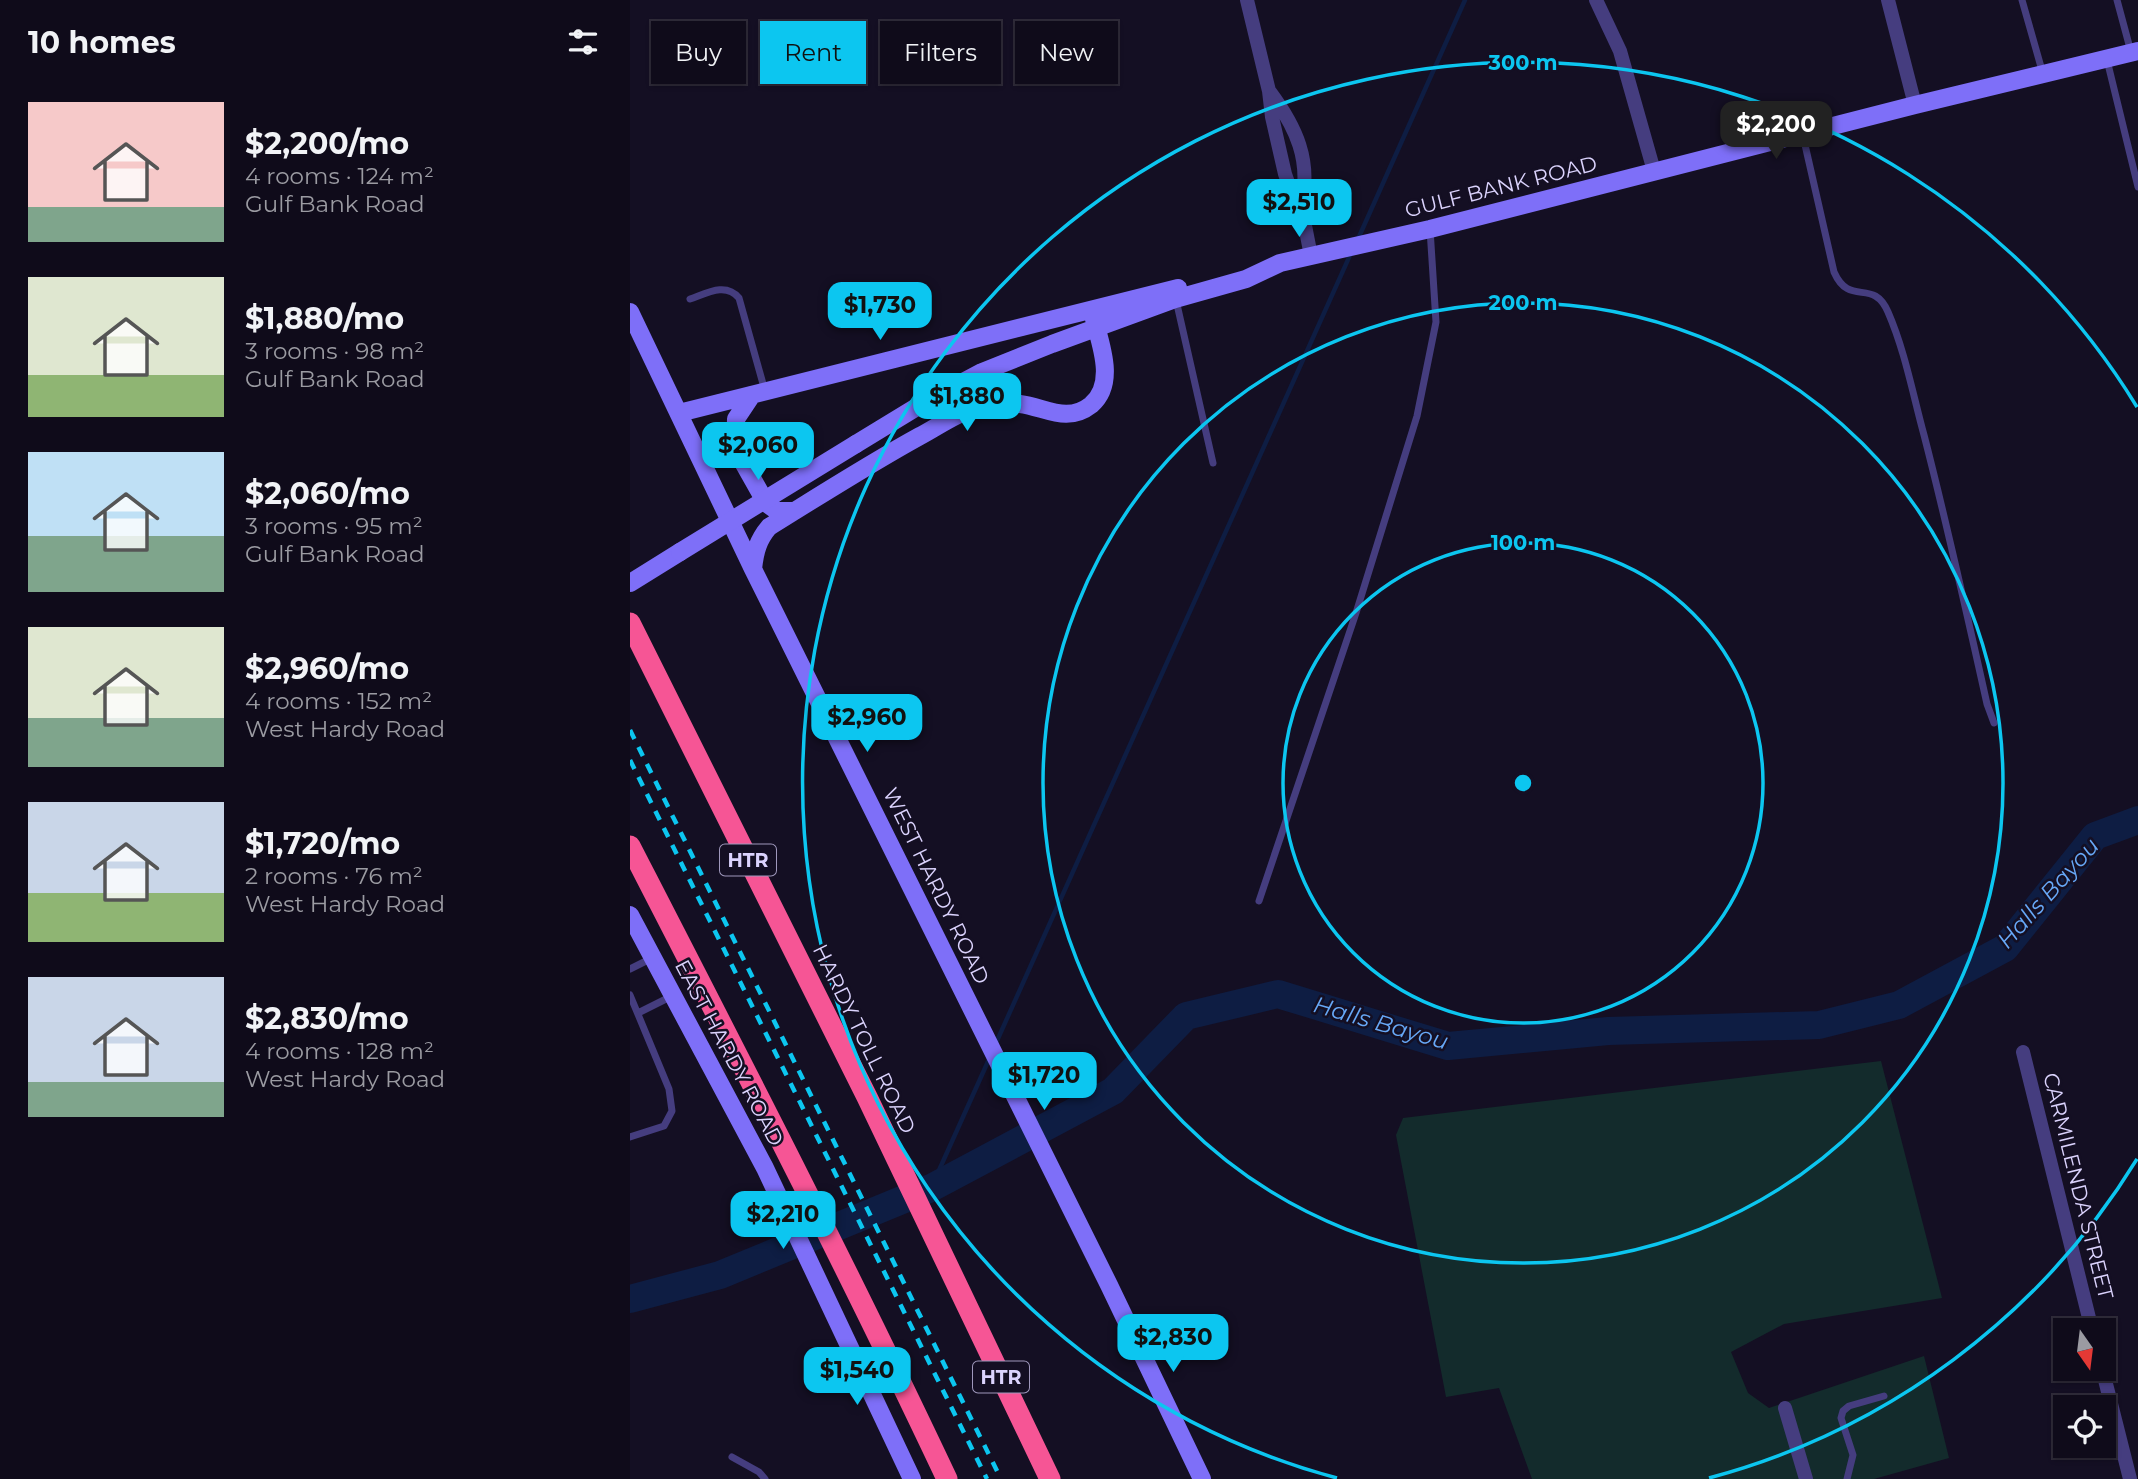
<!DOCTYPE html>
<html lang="en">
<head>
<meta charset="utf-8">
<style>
	:root { --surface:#0f0b1a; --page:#1d1927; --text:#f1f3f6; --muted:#9b9ba2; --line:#2f2b39; --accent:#0cc6f0 }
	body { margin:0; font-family:Montserrat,sans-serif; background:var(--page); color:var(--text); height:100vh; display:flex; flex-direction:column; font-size:26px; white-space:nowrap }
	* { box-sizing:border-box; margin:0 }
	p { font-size:23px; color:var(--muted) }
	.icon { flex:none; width:38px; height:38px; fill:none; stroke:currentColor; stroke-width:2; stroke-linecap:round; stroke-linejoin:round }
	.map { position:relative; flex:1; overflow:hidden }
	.details { display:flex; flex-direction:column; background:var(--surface); width:630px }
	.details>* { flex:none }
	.guide { position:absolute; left:21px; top:21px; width:665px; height:63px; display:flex; gap:14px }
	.needle { width:46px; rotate:166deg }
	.tools { position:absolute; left:1423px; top:1318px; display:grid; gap:14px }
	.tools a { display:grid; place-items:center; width:63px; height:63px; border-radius:0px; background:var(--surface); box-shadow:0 2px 5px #0004,0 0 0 2px var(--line); font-size:35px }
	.price { position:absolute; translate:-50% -60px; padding:0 16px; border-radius:14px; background:var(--accent); color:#111; font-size:23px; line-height:46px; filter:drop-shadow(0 2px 4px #0008) }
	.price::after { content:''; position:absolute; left:50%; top:42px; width:21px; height:16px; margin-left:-10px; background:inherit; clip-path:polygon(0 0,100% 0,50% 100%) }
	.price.selected { background:#222; color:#fff }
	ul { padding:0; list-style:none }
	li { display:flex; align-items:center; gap:21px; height:175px; padding:0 28px }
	li span { display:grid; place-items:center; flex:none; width:196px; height:140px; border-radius:0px; color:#555 }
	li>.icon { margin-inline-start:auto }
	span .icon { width:84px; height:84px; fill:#fffc; stroke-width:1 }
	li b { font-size:30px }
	h2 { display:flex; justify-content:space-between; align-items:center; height:84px; padding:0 28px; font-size:30px }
	.tag { padding:0 24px; border-radius:0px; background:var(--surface); box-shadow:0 2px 5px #0004,0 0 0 2px var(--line); font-size:24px; line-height:63px }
	.tag.selected { background:var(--accent); color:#111 }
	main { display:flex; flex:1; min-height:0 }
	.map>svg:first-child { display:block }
	.green { fill:#132b2c }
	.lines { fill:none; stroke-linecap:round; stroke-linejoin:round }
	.stream { stroke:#0e1d43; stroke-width:4.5 }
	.river { stroke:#0e1d43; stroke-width:28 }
	.service { stroke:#453d7f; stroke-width:7 }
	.minor { stroke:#453d7f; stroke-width:14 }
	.secondary { stroke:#7e6ff8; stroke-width:18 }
	.motorway { stroke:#f65595; stroke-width:21 }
	.rail { stroke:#0cc6f0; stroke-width:4.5; stroke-dasharray:10 9; stroke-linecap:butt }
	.secondary-bridge { stroke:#7e6ff8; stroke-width:18 }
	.ring { fill:none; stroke:#0cc6f0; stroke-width:3.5 }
	.labels { text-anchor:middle; stroke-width:5; stroke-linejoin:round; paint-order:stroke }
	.shield { fill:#140f23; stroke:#9f98bc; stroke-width:2 }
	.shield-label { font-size:19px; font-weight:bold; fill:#dbd3fd }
	.street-label { font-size:21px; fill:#dbd3fd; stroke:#140f23 }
	.water-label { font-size:23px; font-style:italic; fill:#67a8f7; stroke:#140f23 }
	.centre { fill:#0cc6f0; stroke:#140f23; stroke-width:3.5 }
	.ring-label { font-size:21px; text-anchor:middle; font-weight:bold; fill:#0cc6f0; stroke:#140f23; stroke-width:5; stroke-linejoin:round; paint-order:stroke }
</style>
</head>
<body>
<main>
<section class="details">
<h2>10 homes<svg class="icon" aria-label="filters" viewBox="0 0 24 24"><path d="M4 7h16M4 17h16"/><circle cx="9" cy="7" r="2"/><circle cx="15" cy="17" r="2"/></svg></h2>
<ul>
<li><span style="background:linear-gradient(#f6c9c9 75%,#7fa58c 0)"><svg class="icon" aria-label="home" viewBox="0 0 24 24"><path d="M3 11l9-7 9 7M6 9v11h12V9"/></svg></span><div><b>$2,200/mo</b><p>4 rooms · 124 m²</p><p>Gulf Bank Road</p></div></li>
<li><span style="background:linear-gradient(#dfe7d0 70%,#8fb573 0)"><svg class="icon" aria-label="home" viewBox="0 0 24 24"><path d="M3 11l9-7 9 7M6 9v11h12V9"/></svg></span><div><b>$1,880/mo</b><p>3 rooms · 98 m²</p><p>Gulf Bank Road</p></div></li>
<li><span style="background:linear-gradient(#bfe0f5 60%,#7fa58c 0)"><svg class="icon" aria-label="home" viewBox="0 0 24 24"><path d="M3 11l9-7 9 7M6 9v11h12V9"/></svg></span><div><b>$2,060/mo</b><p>3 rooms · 95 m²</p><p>Gulf Bank Road</p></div></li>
<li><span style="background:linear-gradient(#dfe7d0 65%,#7fa58c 0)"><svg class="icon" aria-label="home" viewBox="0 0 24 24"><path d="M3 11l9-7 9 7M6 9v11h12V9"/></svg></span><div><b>$2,960/mo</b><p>4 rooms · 152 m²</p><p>West Hardy Road</p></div></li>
<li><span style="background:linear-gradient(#c9d6e8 65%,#8fb573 0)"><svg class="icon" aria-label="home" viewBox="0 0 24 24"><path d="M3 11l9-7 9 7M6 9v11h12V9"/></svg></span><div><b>$1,720/mo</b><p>2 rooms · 76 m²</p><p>West Hardy Road</p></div></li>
<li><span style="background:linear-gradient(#c9d6e8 75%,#7fa58c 0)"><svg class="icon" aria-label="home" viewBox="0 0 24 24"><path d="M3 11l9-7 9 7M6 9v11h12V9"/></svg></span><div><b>$2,830/mo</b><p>4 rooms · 128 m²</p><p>West Hardy Road</p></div></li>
</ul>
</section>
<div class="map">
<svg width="1508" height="1479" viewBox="0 0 1508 1479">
	<rect width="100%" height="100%" fill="#140f23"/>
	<!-- green -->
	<path class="green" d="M 1251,1061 L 1312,1298 L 1154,1324 L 1101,1352 L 1118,1393 L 1139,1408 L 1294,1356 L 1319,1458 L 1244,1479 L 902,1479 L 869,1388 L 816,1397 L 766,1135 L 773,1118 Z"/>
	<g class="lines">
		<!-- stream -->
		<path class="stream" d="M 728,239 L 835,0
			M 366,1043 L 721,253
			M 301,1188 L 360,1057"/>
		<!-- river -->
		<path class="river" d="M 0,1299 L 90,1275 L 301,1188 L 483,1091 L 556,1016 L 648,994 L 818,1046 L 978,1031 L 1189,1025 L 1269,1005 L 1375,948 L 1465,836 L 1508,820"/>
		<!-- service -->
		<path class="service" d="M 1392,0 L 1413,74
			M 1487,0 L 1501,52
			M 1477,60 L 1508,187
			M 1173,136 L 1204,272 C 1220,308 1243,277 1258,312 C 1275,351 1283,395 1294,435 C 1317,524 1337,614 1357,704 L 1364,723
			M 60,299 C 77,293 96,282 109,298 L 135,391
			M 546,300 L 583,463
			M 629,901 L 726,613 L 787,416 L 806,322 L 800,229
			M 0,969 L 22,958
			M 0,995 L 39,1089 L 42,1111 L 34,1126 L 0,1137
			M 8,1013 L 42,996
			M 102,1457 L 129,1472 L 135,1479
			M 1217,1479 L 1223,1455 L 1211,1418 L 1213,1411 L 1219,1406 L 1254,1396"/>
		<!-- minor -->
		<path class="minor" d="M 617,0 L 639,91 L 642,117 L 655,174 L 661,191 L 671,205 L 681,256
			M 966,0 L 990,51 L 1024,171
			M 1258,0 L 1285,105
			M 640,92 C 666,127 682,161 671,205
			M 1393,1052 L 1462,1330
			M 1472,1368 L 1500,1479
			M 1155,1408 L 1176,1479"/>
		<!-- secondary -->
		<path class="secondary" d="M 0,312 L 123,569 L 479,1285 L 572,1479
			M 122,395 L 106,419 L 105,448 L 136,503 L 147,511 L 165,511
			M 49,413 L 548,288
			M 226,444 L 290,405 L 352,372 L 422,344 L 545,299 L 616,279 L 650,263 L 800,229 L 1285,105 L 1508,51
			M 123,569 C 125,551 128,540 139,527 C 189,496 239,464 290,436 C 307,427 325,414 342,409 C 358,404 374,402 390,404 C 415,407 437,424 461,405 C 486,384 471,345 464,319
			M 0,583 L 50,552
			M 0,915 L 135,1168 L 282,1479"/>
		<!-- motorway -->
		<path class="motorway" d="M 0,623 L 237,1097 L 420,1479
			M 0,846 C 108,1056 216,1265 317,1479"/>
		<!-- rail -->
		<path class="rail" d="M 0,730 L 371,1479
			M 0,760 L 357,1479"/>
		<!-- secondary-bridge -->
		<path class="secondary-bridge" d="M 50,552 L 226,444"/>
	</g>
	<!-- distance rings -->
	<g class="ring">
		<circle cx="893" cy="783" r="240"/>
		<circle cx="893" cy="783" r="480"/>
		<path d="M1507 1159A720 720 0 0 1 1079 1478M707 1478A720 720 0 1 1 1507 407"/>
	</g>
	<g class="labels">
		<!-- shield labels -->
		<g class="shield">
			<rect x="90" y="844.5" width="56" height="31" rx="5"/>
			<rect x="343" y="1361.5" width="56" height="31" rx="5"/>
		</g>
		<g class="shield-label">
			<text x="118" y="867">HTR</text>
			<text x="371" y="1384">HTR</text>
		</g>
		<!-- street labels -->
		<g class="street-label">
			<text transform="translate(871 187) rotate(-14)" y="7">GULF BANK ROAD</text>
			<text transform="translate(306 886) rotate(64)" y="7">WEST HARDY ROAD</text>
			<text transform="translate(234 1039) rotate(64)" y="7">HARDY TOLL ROAD</text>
			<text transform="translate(99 1053) rotate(62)" y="7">EAST HARDY ROAD</text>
			<text transform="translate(1448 1186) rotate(76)" y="7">CARMILENDA STREET</text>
		</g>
		<!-- water labels -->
		<g class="water-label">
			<text transform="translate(1418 893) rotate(-48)" y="8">Halls Bayou</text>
			<text transform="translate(751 1023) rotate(16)" y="8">Halls Bayou</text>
		</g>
	</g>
	<circle cx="893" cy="783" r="10" class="centre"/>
	<g class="ring-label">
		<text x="893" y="70">300 m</text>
		<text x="893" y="310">200 m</text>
		<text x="893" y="550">100 m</text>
	</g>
</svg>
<div class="tools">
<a><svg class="needle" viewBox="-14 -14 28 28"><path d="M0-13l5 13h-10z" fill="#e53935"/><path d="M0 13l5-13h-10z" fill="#9b9ba2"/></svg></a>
<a><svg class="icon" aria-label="locate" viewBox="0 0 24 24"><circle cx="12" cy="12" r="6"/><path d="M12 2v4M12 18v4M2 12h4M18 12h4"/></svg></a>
</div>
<b class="price selected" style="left:1146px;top:161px">$2,200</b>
<b class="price" style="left:669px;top:239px">$2,510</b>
<b class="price" style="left:250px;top:342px">$1,730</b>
<b class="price" style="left:337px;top:433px">$1,880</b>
<b class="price" style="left:128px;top:482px">$2,060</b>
<b class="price" style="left:237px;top:754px">$2,960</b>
<b class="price" style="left:414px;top:1112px">$1,720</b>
<b class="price" style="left:153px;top:1251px">$2,210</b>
<b class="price" style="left:543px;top:1374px">$2,830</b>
<b class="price" style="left:227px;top:1407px">$1,540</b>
<div class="guide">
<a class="tag">Buy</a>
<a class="tag selected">Rent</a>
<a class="tag">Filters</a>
<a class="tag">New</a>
</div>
</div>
</main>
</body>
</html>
